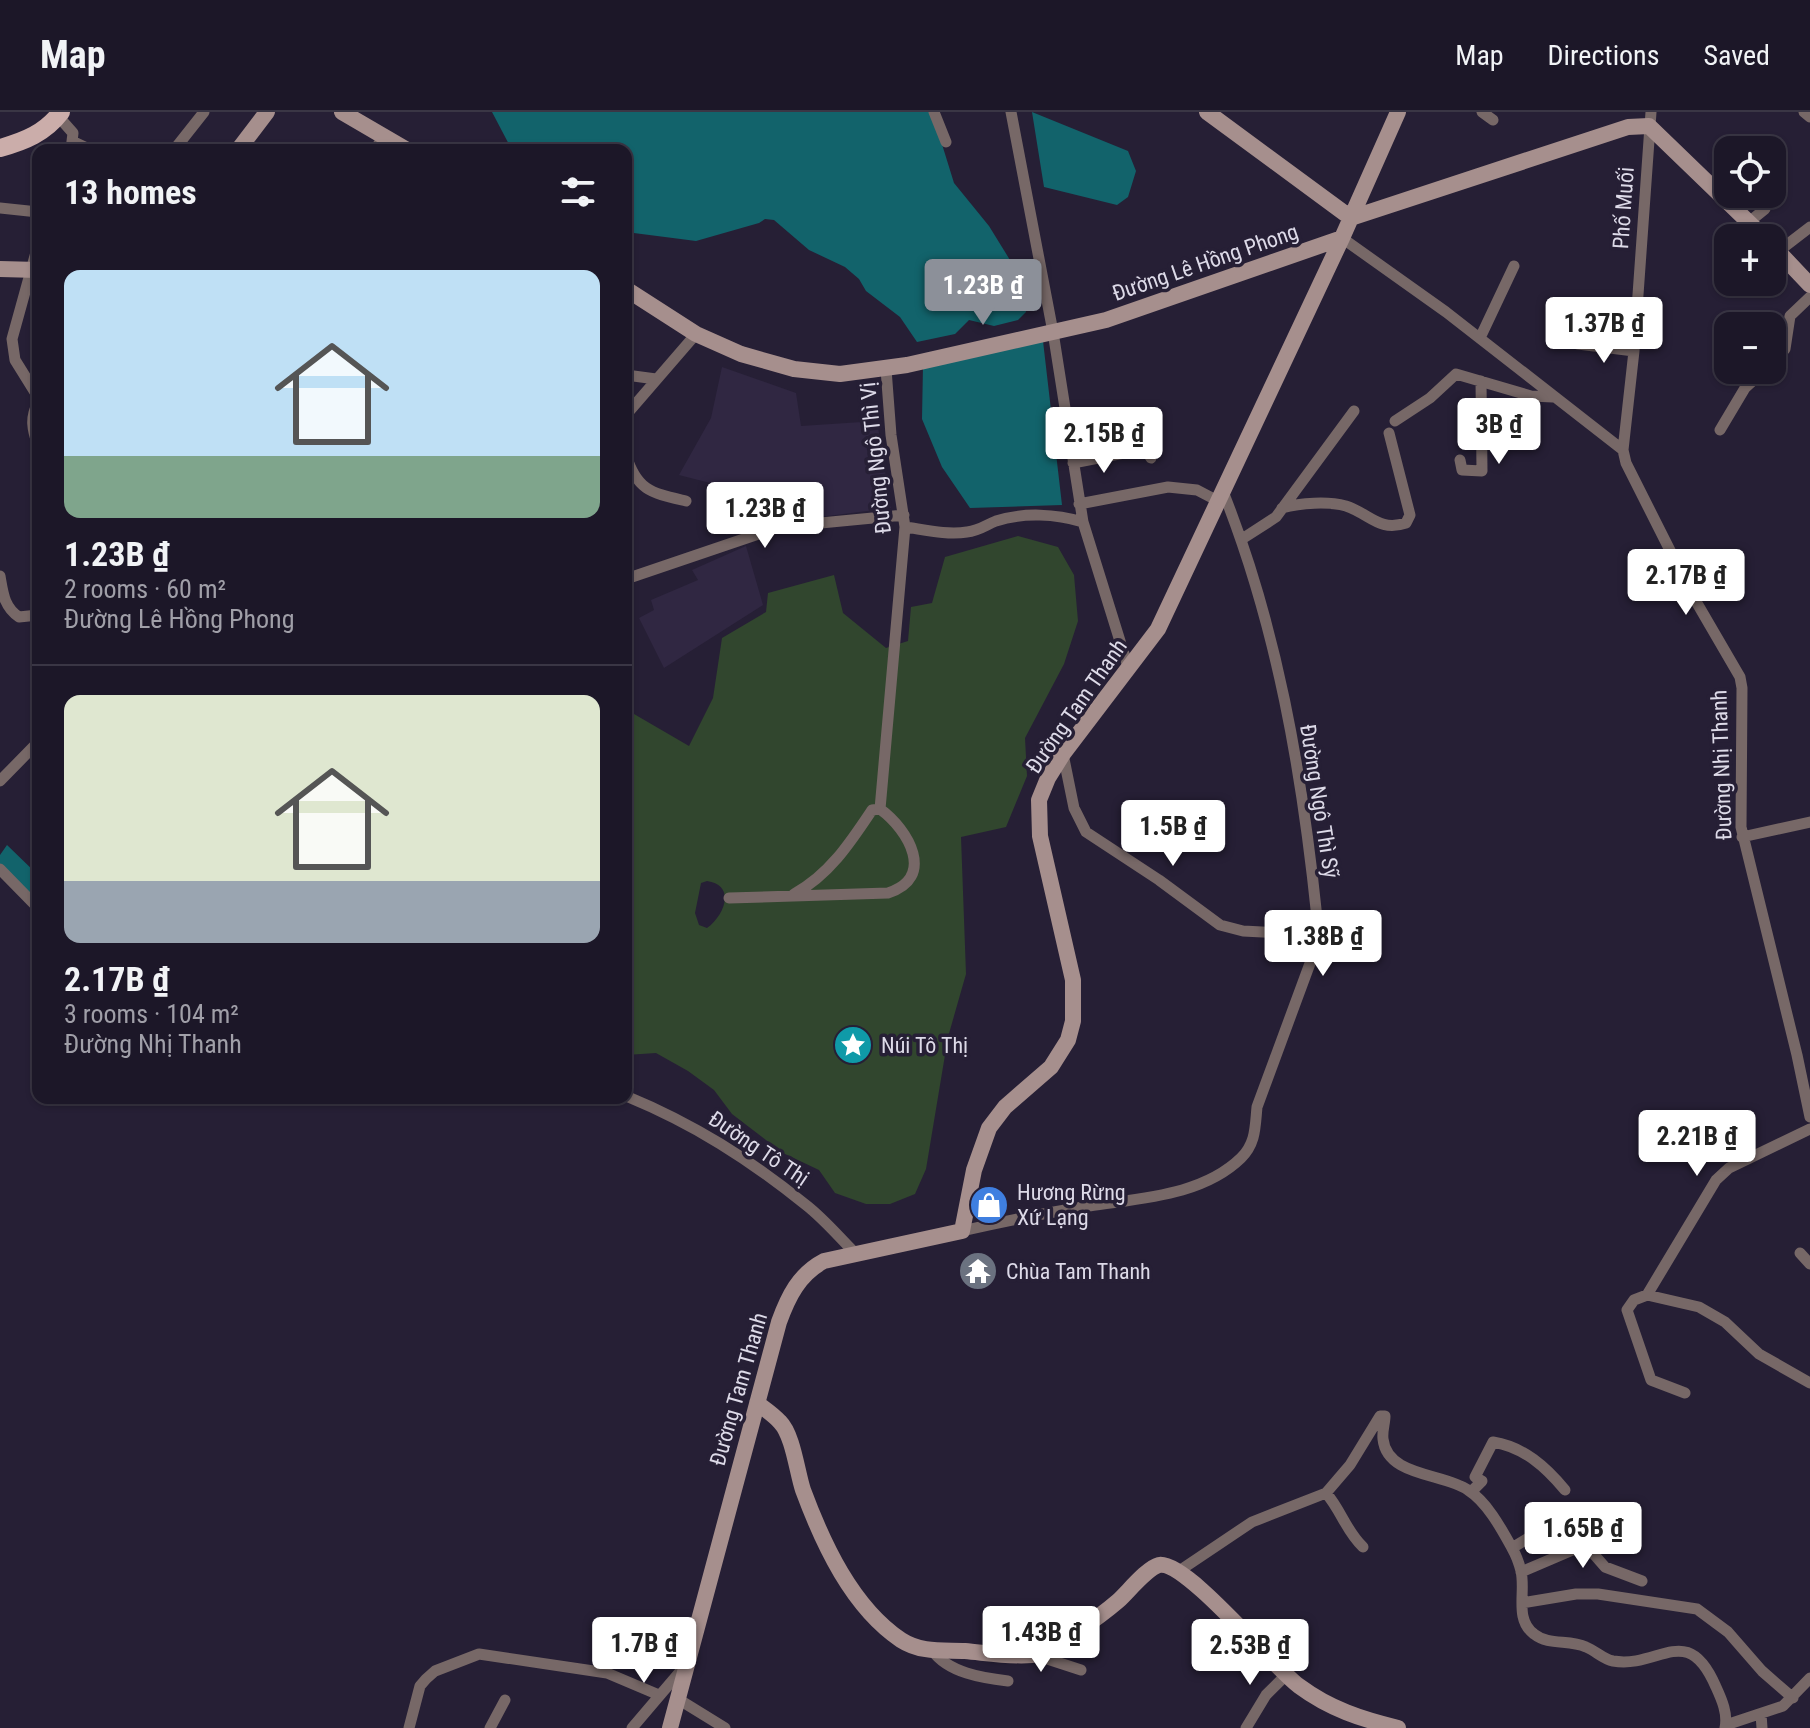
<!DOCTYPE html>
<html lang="en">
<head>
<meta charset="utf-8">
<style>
	:root { --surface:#1c1728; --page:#292434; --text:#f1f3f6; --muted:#a09fa8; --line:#3a3645; --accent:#8c9099 }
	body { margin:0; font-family:"Roboto Condensed",sans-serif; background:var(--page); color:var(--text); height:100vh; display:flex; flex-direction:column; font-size:30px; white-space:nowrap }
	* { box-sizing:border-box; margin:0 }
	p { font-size:26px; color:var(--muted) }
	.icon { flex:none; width:44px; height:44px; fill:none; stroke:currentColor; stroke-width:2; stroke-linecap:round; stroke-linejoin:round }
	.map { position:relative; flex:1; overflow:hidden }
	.panel { position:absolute; left:32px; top:32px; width:600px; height:960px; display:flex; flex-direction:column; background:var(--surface); border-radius:16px; box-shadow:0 2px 6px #0004,0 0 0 2px var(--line) }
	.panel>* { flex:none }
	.fabs { position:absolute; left:1714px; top:24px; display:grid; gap:16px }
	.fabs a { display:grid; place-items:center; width:72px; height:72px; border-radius:16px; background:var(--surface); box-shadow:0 2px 6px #0004,0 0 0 2px var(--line); font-size:40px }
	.price { position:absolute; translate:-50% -68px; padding:0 18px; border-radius:8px; background:#fff; color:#222; font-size:26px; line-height:52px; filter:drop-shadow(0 2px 4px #0008) }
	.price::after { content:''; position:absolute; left:50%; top:48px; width:24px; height:18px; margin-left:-12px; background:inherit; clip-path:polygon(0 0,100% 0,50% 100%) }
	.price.on { background:var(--accent); color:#fff }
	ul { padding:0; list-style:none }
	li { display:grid; align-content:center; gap:16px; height:424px; padding:0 32px }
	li+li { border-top:2px solid var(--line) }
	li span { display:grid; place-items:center; height:248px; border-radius:16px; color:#555 }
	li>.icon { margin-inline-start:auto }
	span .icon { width:144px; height:144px; fill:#fffc; stroke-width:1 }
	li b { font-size:34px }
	h2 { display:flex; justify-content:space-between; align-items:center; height:96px; padding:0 32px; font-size:34px }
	header { display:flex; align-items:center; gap:48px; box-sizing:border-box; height:112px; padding:0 40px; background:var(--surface); border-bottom:2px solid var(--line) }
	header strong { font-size:38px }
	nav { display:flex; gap:44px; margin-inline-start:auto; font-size:28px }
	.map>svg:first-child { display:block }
	.built { fill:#302742 }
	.green { fill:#31462e; fill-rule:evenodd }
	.water { fill:#12636b }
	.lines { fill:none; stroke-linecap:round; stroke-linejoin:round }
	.street { stroke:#776867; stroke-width:11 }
	.secondary { stroke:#a68f8d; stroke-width:16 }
	.primary { stroke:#cbadaa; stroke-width:18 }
	.labels { text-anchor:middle; stroke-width:7; stroke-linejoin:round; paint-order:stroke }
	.street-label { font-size:22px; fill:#dddae8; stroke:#261f35 }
	.poi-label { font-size:22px; fill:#dddae8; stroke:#261f35; text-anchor:start }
</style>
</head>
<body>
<header>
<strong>Map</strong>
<nav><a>Map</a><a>Directions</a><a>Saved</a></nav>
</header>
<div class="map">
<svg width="1810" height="1616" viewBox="0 0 1810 1616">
	<rect width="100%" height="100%" fill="#261f35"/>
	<!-- built -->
	<path class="built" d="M 722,255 L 796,281 L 801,314 L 877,309 L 891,396 L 772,411 L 726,423 L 714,372 L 679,363 L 711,306 Z
		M 746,434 L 763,493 L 664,556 L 639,506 L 654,498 L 651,488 L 698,468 L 692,458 Z"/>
	<!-- green -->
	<path class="green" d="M 1018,424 L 1058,435 L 1074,463 L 1078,509 L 1064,552 L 1025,626 L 1027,664 L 1006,715 L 961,725 L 966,862 L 948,925 L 926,1057 L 915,1082 L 890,1092 L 866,1092 L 835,1081 L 819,1058 L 783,1041 L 732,1002 L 714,978 L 688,959 L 656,941 L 626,943 L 626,605 L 634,602 L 689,634 L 713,586 L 722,526 L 766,500 L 768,481 L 834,463 L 843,501 L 886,536 L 908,529 L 911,495 L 932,491 L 945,445 ZM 707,769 C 736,773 725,803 707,816 L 699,813 L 695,801 L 701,771 Z"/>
	<!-- water -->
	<path class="water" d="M 492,0 L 932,0 L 954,71 L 989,114 L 1018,161 L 1026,200 L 1018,208 L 994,214 L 969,208 L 955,222 L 917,230 L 900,205 L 866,179 L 859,167 L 845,155 L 809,138 L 774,108 L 765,107 L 759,111 L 696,129 L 626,120 L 626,38 L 512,38 Z
		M 1032,0 L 1128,39 L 1136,59 L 1128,85 L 1117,93 L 1044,75 Z
		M 1043,229 L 1062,393 L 970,396 L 942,355 L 922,307 L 923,253 Z
		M 7,733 L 38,763 L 38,792 L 0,755 L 0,743 Z"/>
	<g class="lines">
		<!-- street -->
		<path class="street" d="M 934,0 L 946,30
			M 1011,0 L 1053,220 L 1083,410 L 1129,558
			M 1482,0 L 1493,8
			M 1804,0 L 1810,5
			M 58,4 L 73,21 L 71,38
			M 74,30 L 91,38
			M 174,38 L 204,0
			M 374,38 L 384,25
			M 0,96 L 38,100
			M 1749,110 L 1765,97 L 1765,82
			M 1342,126 L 1446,200 L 1623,338 L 1626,351 L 1694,486 L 1740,565 L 1742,576 L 1741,715 L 1797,943 L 1810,1005
			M 38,133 L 12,227 L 15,248 L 38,285
			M 1779,139 L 1810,115
			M 1480,226 L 1514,154
			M 1578,232 L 1634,239
			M 1772,251 L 1785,237 L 1790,204 L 1810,185
			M 626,263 L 656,267
			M 38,290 C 30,306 32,317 38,334
			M 626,303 L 696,222
			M 1395,309 L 1430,286 L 1456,262 L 1531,284 L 1553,285
			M 1720,318 L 1745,276 L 1765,258
			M 1068,320 L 1127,311 L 1130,312 L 1151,346
			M 1623,338 L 1634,239 L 1651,0
			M 626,343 C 637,379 652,381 686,389
			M 1460,348 L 1462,358 L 1482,359 L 1481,269
			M 1073,351 L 1129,340
			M 1079,392 L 1168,375 L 1197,378 L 1218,389
			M 1282,396 C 1301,391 1327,389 1346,394 C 1370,402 1379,420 1406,411 L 1410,403 L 1389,321
			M 905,415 C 926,418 947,423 967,420 C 979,419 986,413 996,409 C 1024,400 1056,402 1083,410
			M 1242,427 L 1276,405 L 1354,299
			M 0,464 C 3,481 4,495 19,505 L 38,503
			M 626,467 L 779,415 L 904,403
			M 1063,642 L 1074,696 L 1086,720 L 1159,768 L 1220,813 L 1243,819 L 1317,823
			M 0,669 L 38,630
			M 880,697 L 905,415 L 891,323 L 886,257
			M 1742,725 L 1810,710
			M 0,757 L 38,796
			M 794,782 C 829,763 850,731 872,698 L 880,697
			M 729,786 L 888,781 C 936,766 909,718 880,697
			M 626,984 C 694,1012 749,1047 806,1093 C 824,1107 839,1125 855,1141
			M 962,1119 C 1004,1109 1046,1101 1089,1094 C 1140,1086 1202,1084 1241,1046 C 1256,1031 1255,1015 1257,995 L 1312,846 L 1317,823 L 1317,806 C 1302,660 1277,514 1222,377
			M 1800,1141 L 1810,1152
			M 1647,1183 L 1716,1068 L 1729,1056 L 1810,1017
			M 1685,1281 L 1651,1268 L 1627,1198 L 1634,1188 L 1647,1183 L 1699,1195 L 1725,1210 L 1759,1242 L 1810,1271
			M 1471,1380 L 1482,1369 L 1475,1365 L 1493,1330 C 1524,1335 1546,1355 1565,1378
			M 1326,1381 C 1341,1398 1346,1419 1363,1435
			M 1512,1436 L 1548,1414 L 1551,1408
			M 1179,1459 L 1252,1410 L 1326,1381 L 1350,1353 L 1380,1304 L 1385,1304 C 1385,1311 1382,1319 1383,1327 C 1387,1365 1444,1361 1468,1378 C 1487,1390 1501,1416 1512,1436 C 1516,1443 1519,1451 1521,1459 C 1526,1480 1514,1507 1534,1522 C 1549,1534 1569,1527 1586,1535 C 1596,1539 1603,1547 1613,1549 C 1660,1557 1687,1508 1716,1575 C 1722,1588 1728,1602 1725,1616
			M 1521,1460 L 1575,1437 L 1591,1439 L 1605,1455 L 1642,1469
			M 1522,1491 L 1576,1482 L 1598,1482 L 1697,1497 L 1728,1520 L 1762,1559 L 1793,1586
			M 932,1538 C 948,1561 983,1566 1008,1569
			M 1035,1543 L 1081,1558
			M 678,1587 L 725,1616
			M 1761,1602 L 1762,1616
			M 1726,1613 L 1783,1594 L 1810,1566
			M 409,1616 L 420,1574 L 426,1567 L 435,1559 L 479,1542 L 607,1561 L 659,1583
			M 490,1616 L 505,1588
			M 632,1616 L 684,1555
			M 1246,1616 L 1266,1583 L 1286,1563"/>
		<!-- secondary -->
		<path class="secondary" d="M 342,0 L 407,38
			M 1207,0 L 1351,106 L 1628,15 L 1649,14 L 1765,126
			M 238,38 L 267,0
			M 1772,133 L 1810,173
			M 0,157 L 38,158
			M 626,177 L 696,222 L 741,242 L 794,257 L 840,262 L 907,253 L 1106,208 L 1342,126
			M 757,1291 C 765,1297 774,1303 780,1310 C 793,1323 797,1360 803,1378 C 823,1432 852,1495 901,1528 C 921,1541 943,1538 965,1539 C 987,1541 1010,1545 1032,1543 C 1050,1541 1103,1502 1118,1489 C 1128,1480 1147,1456 1159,1453 C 1186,1448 1273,1555 1299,1574 C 1330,1597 1361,1607 1398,1616
			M 670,1616 L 779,1210 C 788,1185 799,1162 824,1149 L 962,1119 L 974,1058 L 989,1016 L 1005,995 L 1051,955 L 1068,928 L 1073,909 L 1073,868 L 1040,724 L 1039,688 L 1048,666 L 1063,642 L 1158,517 L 1342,126 L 1398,0"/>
		<!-- primary -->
		<path class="primary" d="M 0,36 C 25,29 45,21 61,0"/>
	</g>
	<!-- icons -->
	<defs>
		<g id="sight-disc" transform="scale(2)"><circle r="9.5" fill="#0f9aa8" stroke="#261f35"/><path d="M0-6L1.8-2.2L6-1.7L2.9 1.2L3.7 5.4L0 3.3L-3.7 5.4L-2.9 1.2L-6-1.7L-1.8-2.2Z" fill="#fff"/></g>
		<g id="shop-disc" transform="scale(2)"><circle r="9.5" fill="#3f7fe0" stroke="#261f35"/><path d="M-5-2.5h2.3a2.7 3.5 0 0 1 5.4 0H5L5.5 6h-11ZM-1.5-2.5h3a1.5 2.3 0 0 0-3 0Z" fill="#fff"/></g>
		<g id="temple-disc" transform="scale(2)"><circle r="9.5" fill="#6b7280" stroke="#261f35"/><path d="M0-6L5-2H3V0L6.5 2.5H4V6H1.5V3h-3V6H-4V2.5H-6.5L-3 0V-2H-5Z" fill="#fff"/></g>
	</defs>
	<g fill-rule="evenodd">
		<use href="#sight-disc" x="853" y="933"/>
		<use href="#shop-disc" x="989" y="1093"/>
		<use href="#temple-disc" x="978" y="1159"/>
	</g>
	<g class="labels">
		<!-- street labels -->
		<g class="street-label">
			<text transform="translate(1623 96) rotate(-86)" y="8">Phố Muối</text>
			<text transform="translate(1205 150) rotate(-19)" y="8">Đường Lê Hồng Phong</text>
			<text transform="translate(875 346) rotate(-96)" y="8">Đường Ngô Thì Vị</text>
			<text transform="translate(1076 594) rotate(-55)" y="8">Đường Tam Thanh</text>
			<text transform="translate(1721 653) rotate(-92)" y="8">Đường Nhị Thanh</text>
			<text transform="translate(1320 689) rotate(81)" y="8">Đường Ngô Thì Sỹ</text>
			<text transform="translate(759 1036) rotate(34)" y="8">Đường Tô Thị</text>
			<text transform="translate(738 1277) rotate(-74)" y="8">Đường Tam Thanh</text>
		</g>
		<!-- poi labels -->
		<g class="poi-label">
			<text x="881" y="941">Núi Tô Thị</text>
			<text x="1017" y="1088">Hương Rừng<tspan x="1017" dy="25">Xứ Lạng</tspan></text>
			<text x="1006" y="1167">Chùa Tam Thanh</text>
		</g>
	</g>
</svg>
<div class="fabs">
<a><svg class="icon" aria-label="locate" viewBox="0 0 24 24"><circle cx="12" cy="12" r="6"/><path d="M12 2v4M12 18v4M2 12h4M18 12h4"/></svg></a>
<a>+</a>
<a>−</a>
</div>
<b class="price on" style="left:983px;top:215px">1.23B ₫</b>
<b class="price" style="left:1604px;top:253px">1.37B ₫</b>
<b class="price" style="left:1499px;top:354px">3B ₫</b>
<b class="price" style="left:1104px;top:363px">2.15B ₫</b>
<b class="price" style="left:765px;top:438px">1.23B ₫</b>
<b class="price" style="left:1686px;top:505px">2.17B ₫</b>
<b class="price" style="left:1173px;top:756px">1.5B ₫</b>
<b class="price" style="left:1323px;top:866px">1.38B ₫</b>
<b class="price" style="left:1697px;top:1066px">2.21B ₫</b>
<b class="price" style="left:1583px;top:1458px">1.65B ₫</b>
<b class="price" style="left:1041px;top:1562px">1.43B ₫</b>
<b class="price" style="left:644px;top:1573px">1.7B ₫</b>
<b class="price" style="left:1250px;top:1575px">2.53B ₫</b>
<section class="panel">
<h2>13 homes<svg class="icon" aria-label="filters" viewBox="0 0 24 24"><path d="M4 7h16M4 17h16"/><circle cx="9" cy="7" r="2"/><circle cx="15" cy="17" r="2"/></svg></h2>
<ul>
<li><span style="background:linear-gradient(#bfe0f5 75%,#7fa58c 0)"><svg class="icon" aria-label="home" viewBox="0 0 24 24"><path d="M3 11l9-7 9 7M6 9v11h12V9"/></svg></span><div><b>1.23B ₫</b><p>2 rooms · 60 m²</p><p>Đường Lê Hồng Phong</p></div></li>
<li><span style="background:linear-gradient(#dfe7d0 75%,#9aa5b1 0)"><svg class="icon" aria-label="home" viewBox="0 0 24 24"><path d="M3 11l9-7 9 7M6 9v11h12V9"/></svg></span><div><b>2.17B ₫</b><p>3 rooms · 104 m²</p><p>Đường Nhị Thanh</p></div></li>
</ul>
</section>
</div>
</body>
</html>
